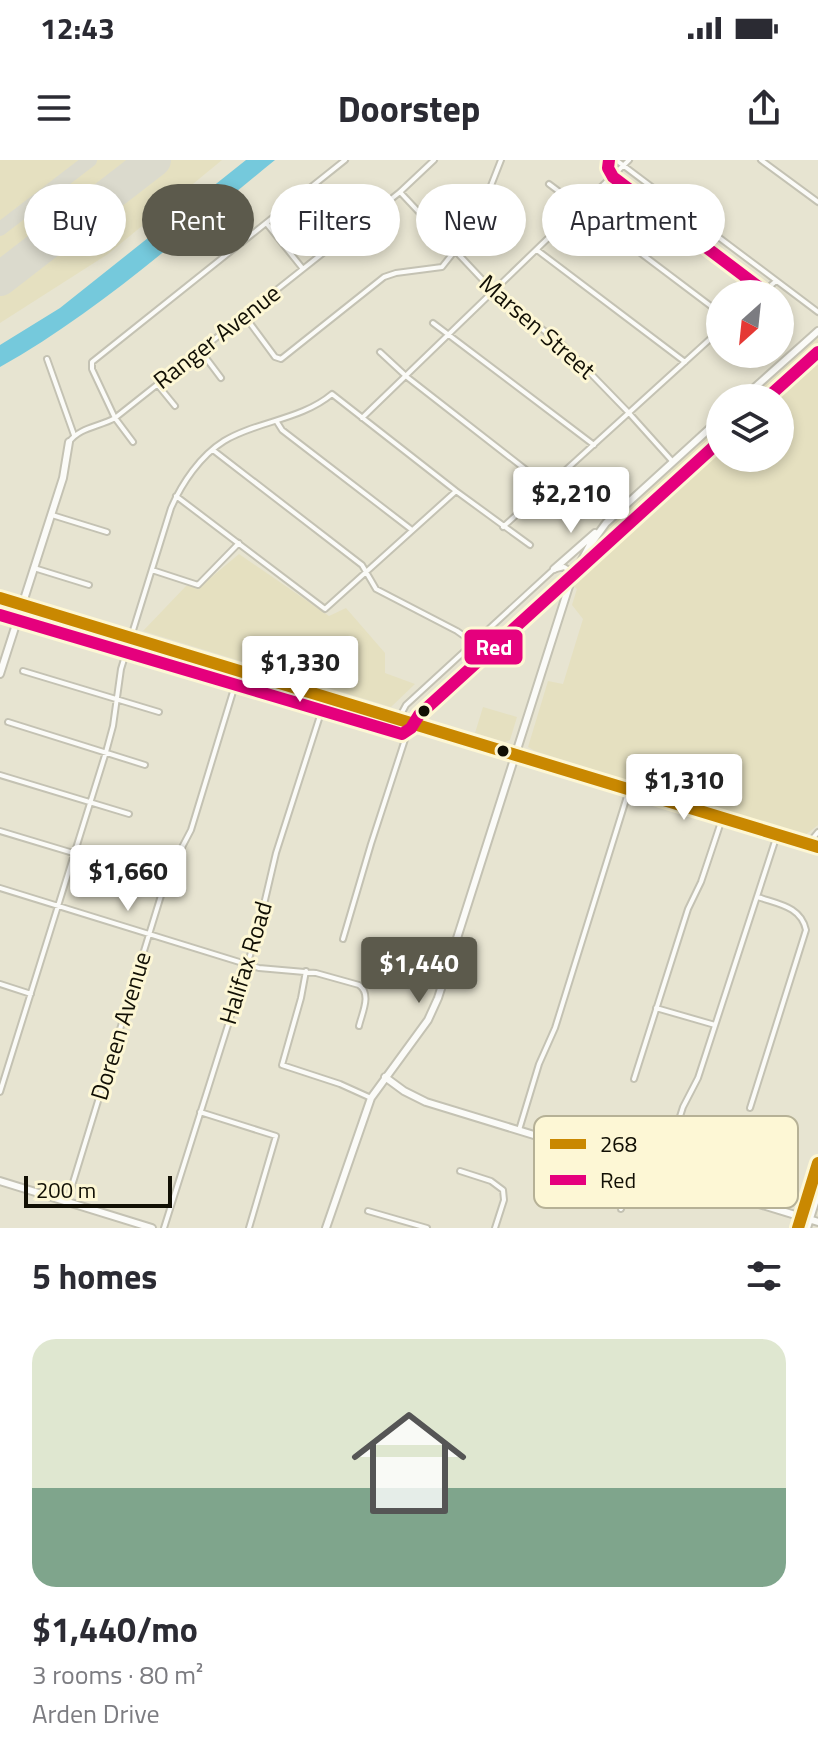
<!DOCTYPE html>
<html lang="en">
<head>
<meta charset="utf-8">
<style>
	:root { --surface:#fff; --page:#f2f2f3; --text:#2b2b33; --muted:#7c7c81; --line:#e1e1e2; --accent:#5c5a4c }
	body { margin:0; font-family:"Titillium Web",sans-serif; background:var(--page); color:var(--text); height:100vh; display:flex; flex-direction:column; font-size:30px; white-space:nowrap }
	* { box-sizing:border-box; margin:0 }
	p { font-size:26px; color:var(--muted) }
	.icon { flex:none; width:44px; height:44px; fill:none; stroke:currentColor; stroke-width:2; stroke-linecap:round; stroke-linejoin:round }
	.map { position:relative; height:1068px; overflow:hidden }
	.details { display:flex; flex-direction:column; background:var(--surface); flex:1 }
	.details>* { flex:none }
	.banner { position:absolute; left:24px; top:24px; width:770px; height:72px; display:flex; gap:16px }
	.needle { width:52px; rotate:207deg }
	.tools { position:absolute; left:706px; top:120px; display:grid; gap:16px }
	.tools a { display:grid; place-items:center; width:88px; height:88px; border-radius:50%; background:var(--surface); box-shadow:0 4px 12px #0003; font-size:40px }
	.scale { position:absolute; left:24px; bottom:20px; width:148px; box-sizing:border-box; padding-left:8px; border:4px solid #110f04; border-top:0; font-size:22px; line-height:28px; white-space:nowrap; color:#110f04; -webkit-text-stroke:6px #fdf7d5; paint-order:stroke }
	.price { position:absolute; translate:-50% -68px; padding:0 18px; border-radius:8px; background:#fff; color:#222; font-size:26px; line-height:52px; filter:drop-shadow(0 2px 4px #0008) }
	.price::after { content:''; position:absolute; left:50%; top:48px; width:24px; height:18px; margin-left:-12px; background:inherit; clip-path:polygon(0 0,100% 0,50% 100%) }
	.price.selected { background:var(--accent); color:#fff }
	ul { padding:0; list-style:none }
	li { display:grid; align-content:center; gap:16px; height:424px; padding:0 32px }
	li+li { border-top:2px solid var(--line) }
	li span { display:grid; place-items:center; height:248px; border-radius:24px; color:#555 }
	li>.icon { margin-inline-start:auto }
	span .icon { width:144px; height:144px; fill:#fffc; stroke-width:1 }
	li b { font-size:34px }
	h2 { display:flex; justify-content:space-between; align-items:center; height:96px; padding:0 32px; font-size:34px }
	.chip { padding:0 28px; border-radius:36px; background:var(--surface); box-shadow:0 4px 12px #0003; font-size:28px; line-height:72px }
	.chip.selected { background:var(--accent); color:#fff }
	.status { display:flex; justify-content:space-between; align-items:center; height:56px; padding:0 40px; background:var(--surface); direction:ltr }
	.status svg { height:22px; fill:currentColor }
	header { display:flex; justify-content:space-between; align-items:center; height:104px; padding:0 32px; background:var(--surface); font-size:36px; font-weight:700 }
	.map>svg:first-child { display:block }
	.built { fill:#e5e0c0 }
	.water { fill:#75c9dc }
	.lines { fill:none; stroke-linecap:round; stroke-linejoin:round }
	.taxiway { stroke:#dbdacd; stroke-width:14 }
	.runway { stroke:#dbdacd; stroke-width:34 }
	.street-casing { stroke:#c4c2b3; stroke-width:8 }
	.secondary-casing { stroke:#c4c2b3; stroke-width:10 }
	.street { stroke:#fbfbf8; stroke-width:4 }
	.secondary { stroke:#fbfbf8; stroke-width:6 }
	.bus-1-casing { stroke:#fdf7d5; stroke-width:18 }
	.bus-2-casing { stroke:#fdf7d5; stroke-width:18 }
	.bus-1 { stroke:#c98801; stroke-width:12 }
	.bus-2 { stroke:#e5007d; stroke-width:12 }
	.bus-dot { fill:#110f04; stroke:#fdf7d5; stroke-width:3 }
	.labels { text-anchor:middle; stroke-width:6; stroke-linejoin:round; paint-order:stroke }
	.street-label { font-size:24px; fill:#110f04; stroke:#fdf7d5 }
	.key { fill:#fdf7d5; stroke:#b6b196; stroke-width:2 }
	.key-label { font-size:22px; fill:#110f04 }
	.line-badge { stroke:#fdf7d5; stroke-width:3 }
	.badge-label { font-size:22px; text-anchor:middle; font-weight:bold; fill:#fff }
</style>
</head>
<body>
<div class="status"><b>12:43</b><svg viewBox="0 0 49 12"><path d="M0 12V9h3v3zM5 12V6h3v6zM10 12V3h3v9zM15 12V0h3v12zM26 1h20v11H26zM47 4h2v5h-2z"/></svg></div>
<header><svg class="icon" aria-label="menu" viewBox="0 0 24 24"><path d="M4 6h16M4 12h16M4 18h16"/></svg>Doorstep<svg class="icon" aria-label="share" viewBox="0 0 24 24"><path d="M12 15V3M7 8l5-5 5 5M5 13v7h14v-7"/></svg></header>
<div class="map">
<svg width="818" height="1068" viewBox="0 0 818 1068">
	<rect width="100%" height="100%" fill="#e7e4d1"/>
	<!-- built -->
	<path class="built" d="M 0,0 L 222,0 L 108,94 L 0,163 Z
		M 818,171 L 818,665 L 804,676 L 535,591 L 528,587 L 548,521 L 563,524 L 583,459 L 572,445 L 577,429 L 574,427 L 578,417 L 575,413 L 606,363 L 720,260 L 720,298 L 780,298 L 780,238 L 744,238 Z
		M 239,394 L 329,456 L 346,448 L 385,493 L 385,513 L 415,524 L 391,547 L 143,471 L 186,426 L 202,425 Z
		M 483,547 L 517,557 L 510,580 L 505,582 L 475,573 Z"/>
	<!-- water -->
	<path class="water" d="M 246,0 L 275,0 C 186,72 100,151 0,207 L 0,185 L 60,148 Z"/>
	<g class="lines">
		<!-- taxiway -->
		<path class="taxiway" d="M 44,36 L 68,67
			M 0,69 L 90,0"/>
		<!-- runway -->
		<path class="runway" d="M 0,119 L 154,0"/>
		<!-- street casing -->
		<g class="street-casing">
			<path id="street" d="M 616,0 L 818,152
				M 761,0 L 818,42
				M 549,24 L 720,153
				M 400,32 L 494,132 L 564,186 L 629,253 L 673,302
				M 267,64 L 303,109
				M 537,90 L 685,202
				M 761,134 L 776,121
				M 244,155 L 275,197 L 281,199 L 384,117 L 396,113 L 442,107 L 476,64 L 501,0
				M 433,163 L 594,285
				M 200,190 L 221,218
				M 380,192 L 407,217 L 548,327
				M 47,199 L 74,275
				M 157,224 L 175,246
				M 362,258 L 629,0
				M 277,262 L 282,270 L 412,370
				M 69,282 C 80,267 99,267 115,258 L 400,32 L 434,0
				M 133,282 L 115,258 L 92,209 L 92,202 L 345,0
				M 213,290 L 362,405 L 376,429 L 457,471 L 474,483
				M 176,336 L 325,449 L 456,331
				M 52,355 L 107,372
				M 503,367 L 720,170
				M 34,408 L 89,425
				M 152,410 L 198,425 L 239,383
				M 23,511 L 159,552
				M 399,558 L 406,545 L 553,410 L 564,407 L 574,413
				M 8,562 L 145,605
				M 0,615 L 129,654
				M 0,671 L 113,705
				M 808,684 L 818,672
				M 0,728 L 259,808 L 316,813 L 359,825 C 372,834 362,853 359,866
				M 343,779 L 371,684 L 410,564
				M 306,811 L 301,838 L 282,905 L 340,924 L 371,938
				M 0,824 L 31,834
				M 656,848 L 715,865
				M 634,919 L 688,749 L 701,722 L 722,659
				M 0,932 L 106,592 L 113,566 L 121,509 L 171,348 C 182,323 200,296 224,281 C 257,261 301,260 332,234 L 456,331 L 530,385
				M 750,948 L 806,770 C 801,746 777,744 758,737
				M 200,952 L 276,976 L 249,1068
				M 519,970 L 539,904 L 555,868 L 629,630
				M 460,1011 L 491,1021 L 503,1030 L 504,1040 L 495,1068
				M 662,1013 L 683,947 L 698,918 L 777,675
				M 67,1042 L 167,716 L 191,670 L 239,512
				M 621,1049 L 635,1006
				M 368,1051 L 427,1068
				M 164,1068 L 258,770 L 276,693 L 326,537"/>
		</g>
		<!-- secondary casing -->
		<g class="secondary-casing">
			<path id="secondary" d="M 743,238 L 818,171
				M 554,409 L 595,373
				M 0,438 L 818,687
				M 0,514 L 63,318 L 69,282
				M 385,917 L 404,931 L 426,942 L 818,1062
				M 0,1021 L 152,1068
				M 326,1068 L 371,938 L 428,860 L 438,838 L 571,420 L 590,385 L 606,363 L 720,259
				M 798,1068 L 818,1003
				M 807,1068 L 818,1033"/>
		</g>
		<!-- street -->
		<use href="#street" class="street"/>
		<!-- secondary -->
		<use href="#secondary" class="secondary"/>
		<!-- bus-1 casing -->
		<g class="bus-1-casing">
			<path id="bus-1" d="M 0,438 L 818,687
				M 798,1068 L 818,1003"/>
		</g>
		<!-- bus-2 casing -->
		<g class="bus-2-casing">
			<path id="bus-2" d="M 609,0 L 608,8 L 613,17 L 768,134
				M 767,238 L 818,192
				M 0,455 L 402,574 L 411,568 L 419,555 L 720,281"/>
		</g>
		<!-- bus-1 -->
		<use href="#bus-1" class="bus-1"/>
		<!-- bus-2 -->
		<use href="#bus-2" class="bus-2"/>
	</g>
	<!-- markers -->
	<g class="bus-dot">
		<circle cx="424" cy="551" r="7"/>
		<circle cx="503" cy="591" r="7"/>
	</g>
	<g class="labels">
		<!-- street labels -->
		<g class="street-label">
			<text transform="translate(537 167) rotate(41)" y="8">Marsen Street</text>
			<text transform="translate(217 177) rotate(-38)" y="8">Ranger Avenue</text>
			<text transform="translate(246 803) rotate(-73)" y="8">Halifax Road</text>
			<text transform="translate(121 866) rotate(-73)" y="8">Doreen Avenue</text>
		</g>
	</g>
	<!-- legend -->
	<rect x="534" y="956" width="264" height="92" rx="12" class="key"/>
	<rect x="550" y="979" width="36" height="10" fill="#c98801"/>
	<rect x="550" y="1015" width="36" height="10" fill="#e5007d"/>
	<g class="key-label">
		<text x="600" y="992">268</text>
		<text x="600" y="1028">Red</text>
	</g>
	<rect class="line-badge" x="463" y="468" width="61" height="38" rx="8" fill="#e5007d"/>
	<g class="badge-label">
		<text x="494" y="495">Red</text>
	</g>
</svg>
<div class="tools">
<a><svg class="needle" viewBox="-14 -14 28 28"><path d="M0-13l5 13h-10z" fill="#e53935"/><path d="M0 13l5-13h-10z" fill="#7c7c81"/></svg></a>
<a><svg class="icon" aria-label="layers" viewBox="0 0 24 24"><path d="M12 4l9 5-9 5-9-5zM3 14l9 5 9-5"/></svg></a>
</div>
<div class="scale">200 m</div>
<b class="price" style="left:571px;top:375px">$2,210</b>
<b class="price" style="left:300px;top:544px">$1,330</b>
<b class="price" style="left:684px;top:662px">$1,310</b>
<b class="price" style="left:128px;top:753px">$1,660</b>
<b class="price selected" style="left:419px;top:845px">$1,440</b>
<div class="banner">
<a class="chip">Buy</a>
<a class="chip selected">Rent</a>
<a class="chip">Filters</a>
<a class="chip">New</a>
<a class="chip">Apartment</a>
</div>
</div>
<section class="details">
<h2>5 homes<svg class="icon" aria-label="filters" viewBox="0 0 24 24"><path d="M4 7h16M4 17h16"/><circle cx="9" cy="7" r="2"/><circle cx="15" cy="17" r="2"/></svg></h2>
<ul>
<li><span style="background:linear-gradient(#dfe7d0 60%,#7fa58c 0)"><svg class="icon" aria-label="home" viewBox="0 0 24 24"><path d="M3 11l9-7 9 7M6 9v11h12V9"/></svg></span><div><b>$1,440/mo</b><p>3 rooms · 80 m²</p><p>Arden Drive</p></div></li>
</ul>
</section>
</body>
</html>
